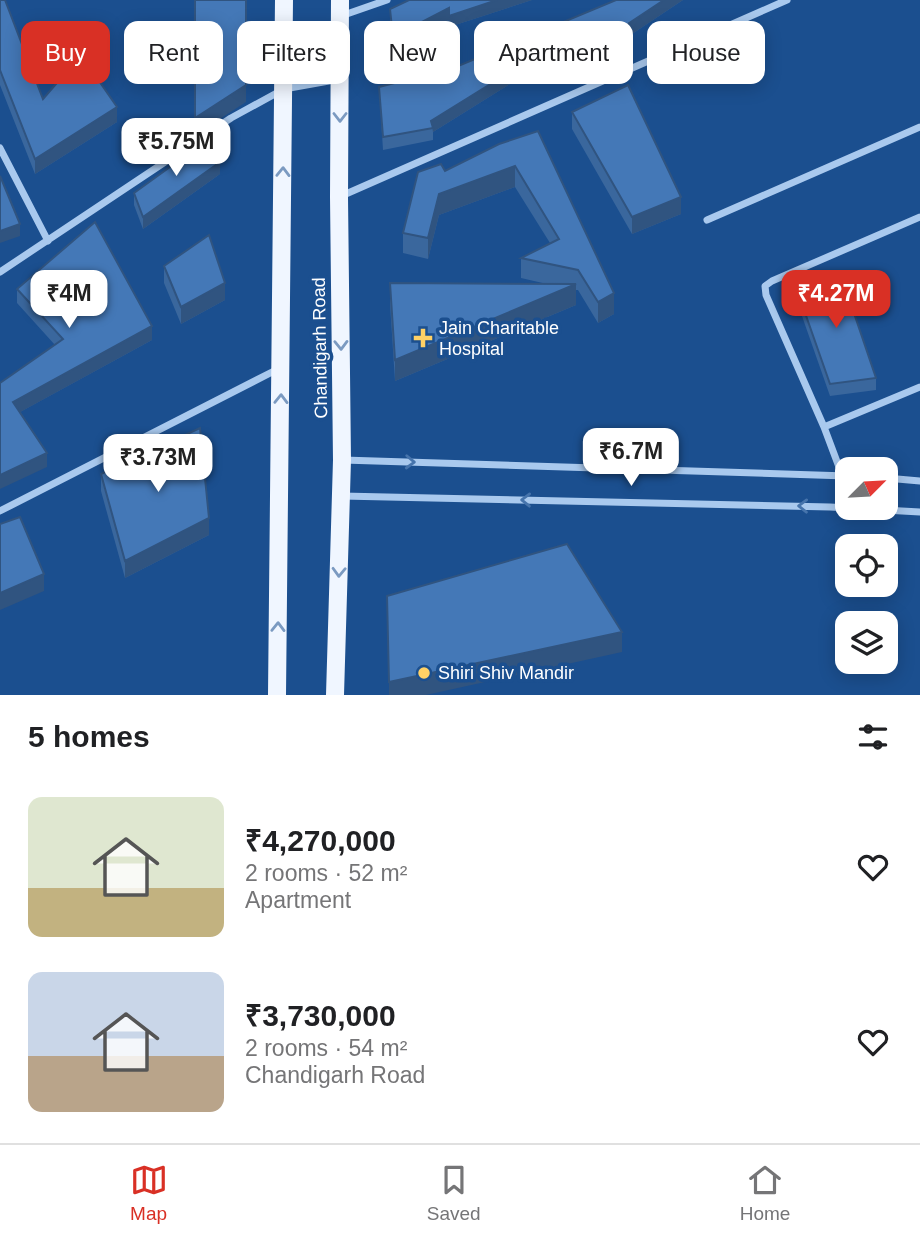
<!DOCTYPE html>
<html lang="en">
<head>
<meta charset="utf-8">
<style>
	:root { --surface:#fff; --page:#f6f6f6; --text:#202124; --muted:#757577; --line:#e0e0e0; --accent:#d93025 }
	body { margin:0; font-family:Helvetica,sans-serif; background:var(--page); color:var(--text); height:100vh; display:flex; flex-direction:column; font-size:26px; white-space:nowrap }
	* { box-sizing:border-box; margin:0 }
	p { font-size:23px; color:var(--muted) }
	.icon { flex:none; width:38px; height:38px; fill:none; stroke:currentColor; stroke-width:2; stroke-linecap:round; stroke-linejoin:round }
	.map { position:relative; height:695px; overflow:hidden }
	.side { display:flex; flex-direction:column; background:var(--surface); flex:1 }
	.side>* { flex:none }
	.hud { position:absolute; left:21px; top:21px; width:878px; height:63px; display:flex; gap:14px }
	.needle { width:46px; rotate:66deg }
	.fabs { position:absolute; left:835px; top:457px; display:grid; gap:14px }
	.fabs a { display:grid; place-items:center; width:63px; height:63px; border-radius:14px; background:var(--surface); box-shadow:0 4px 18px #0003; font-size:35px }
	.price { position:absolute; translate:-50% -60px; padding:0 16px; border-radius:14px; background:#fff; color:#222; font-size:23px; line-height:46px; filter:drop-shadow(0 2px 4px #0008) }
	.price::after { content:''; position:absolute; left:50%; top:42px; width:21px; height:16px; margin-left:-10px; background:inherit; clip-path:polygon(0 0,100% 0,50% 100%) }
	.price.current { background:var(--accent); color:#fff }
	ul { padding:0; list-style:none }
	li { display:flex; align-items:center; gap:21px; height:175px; padding:0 28px }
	li span { display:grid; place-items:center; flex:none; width:196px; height:140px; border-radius:14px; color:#555 }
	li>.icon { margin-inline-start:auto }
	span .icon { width:84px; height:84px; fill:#fffc; stroke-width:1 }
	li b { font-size:30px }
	h2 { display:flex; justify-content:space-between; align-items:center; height:84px; padding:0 28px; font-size:30px }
	.pill { padding:0 24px; border-radius:14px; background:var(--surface); box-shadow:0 4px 18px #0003; font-size:24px; line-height:63px }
	.pill.current { background:var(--accent); color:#fff }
	.menu { display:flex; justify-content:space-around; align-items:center; height:98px; border-top:2px solid var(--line); background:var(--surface); font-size:19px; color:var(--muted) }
	.menu a { display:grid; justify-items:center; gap:4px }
	.menu .current { color:var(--accent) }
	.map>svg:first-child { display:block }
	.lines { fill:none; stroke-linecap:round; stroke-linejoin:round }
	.street { stroke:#a9c9ee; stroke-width:7 }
	.primary { stroke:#f0f6ff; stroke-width:18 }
	.wall { fill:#3a679d }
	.shaded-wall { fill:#305480 }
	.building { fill:#4478b7; stroke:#305480; stroke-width:2 }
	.oneway { stroke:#7b9ac1 }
	.oneway2 { stroke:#4674ac }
	.poi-dot { fill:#ffd166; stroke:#1b4f8f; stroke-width:2.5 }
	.labels { text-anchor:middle; stroke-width:7; stroke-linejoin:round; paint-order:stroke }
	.poi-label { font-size:18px; fill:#fff; stroke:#1b4f8f; text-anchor:start }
	.street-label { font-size:18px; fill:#fff; stroke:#1b4f8f }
</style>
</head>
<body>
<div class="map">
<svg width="920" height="695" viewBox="0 0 920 695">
	<rect width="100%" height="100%" fill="#1b4f8f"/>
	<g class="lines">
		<!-- street -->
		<path class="street" d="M 341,16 L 387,0
			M 0,148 L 48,241
			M 339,197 L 787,0
			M 707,220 L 920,127
			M 0,272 L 231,118 L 284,89 L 340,79
			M 824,427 L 920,387
			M 343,460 L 847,476
			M 842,475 L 824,427 L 766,295 L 765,286 L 772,281 L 920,217
			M 886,478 L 920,481
			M 342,496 L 830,507 L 920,512
			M 0,511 L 280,368"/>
		<!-- primary -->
		<path class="primary" d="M 277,695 L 284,0
			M 335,695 L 342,460 L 339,197 L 340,0"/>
	</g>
	<!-- wall -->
	<path class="wall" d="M 0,0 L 43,99 L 117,122 L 35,174 L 0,85 Z
		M 532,0 L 449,27 L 449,20 L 393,48 L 390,20 L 390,9 Z
		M 616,0 L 683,0 L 596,58 L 546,84 L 537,67 L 433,132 L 433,140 L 383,150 L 379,87 L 420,82 Z
		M 572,112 L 681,214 L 632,234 L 572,129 Z
		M 538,131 L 614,314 L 598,323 L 578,290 L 576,290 L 576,305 L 395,381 L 390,304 L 390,283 L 547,284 L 521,278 L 521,258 L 550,243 L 515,187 L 439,215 L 428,259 L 403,253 L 403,233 L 445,171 Z
		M 220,174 L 143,229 L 134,205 L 134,193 Z
		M 164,266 L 225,300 L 181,324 L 164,283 Z
		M 796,287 L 876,378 L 876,390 L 830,396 L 796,299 Z
		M 17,289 L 152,340 L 20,412 L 47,467 L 0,383 L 55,345 L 17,303 Z
		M 101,474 L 209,535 L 125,578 L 101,491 Z"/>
	<!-- shaded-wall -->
	<path class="shaded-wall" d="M 497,0 L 532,0 L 449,27 L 449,16 Z
		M 664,0 L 683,0 L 596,58 L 546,84 L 546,71 Z
		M 449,8 L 449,20 L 393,48 L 393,37 Z
		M 537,55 L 537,67 L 433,132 L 431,121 Z
		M 246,85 L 246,102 L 195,135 L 195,118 Z
		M 117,107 L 117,122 L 35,174 L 35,159 Z
		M 220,162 L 220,174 L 143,229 L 143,217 Z
		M 515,166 L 515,187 L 439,215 L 428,259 L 428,238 L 439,194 Z
		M 681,197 L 681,214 L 632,234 L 632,217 Z
		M 20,224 L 20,236 L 0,243 L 0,231 Z
		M 225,283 L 225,300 L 181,324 L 181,307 Z
		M 576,284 L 576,305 L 395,381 L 395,360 Z
		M 614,293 L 614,314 L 598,323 L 598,302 Z
		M 152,326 L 152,340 L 13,416 L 13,402 Z
		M 47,453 L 47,467 L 0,489 L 0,475 Z
		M 209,518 L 209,535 L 125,578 L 125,561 Z
		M 44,574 L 44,591 L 0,610 L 0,593 Z
		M 622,632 L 622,652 L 426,695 L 389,695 L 389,682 Z"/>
	<!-- building -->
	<path class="building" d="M 0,0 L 5,0 L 43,99 L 81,55 L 117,107 L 35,159 L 0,70 Z
		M 195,0 L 246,0 L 246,85 L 195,118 Z
		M 409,0 L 497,0 L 449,16 L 449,8 L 393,37 L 390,9 Z
		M 616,0 L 664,0 L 596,45 L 546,71 L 537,55 L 431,121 L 433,128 L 383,137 L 379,87 L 418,77 L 420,82 Z
		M 628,85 L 681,197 L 632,217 L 572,112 Z
		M 538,131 L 614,293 L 598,302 L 578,270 L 521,258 L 559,239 L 515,166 L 439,194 L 428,238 L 403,233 L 418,172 L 441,164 L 445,171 L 499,144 Z
		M 206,141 L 220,162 L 143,217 L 134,193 Z
		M 0,176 L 20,224 L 0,231 Z
		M 95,222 L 152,326 L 13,402 L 47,453 L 0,475 L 0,383 L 63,339 L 17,289 Z
		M 209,235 L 225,283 L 181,307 L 164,266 Z
		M 840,272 L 876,378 L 830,384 L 796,287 Z
		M 390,283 L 576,284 L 395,360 Z
		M 200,428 L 209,518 L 125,561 L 101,474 Z
		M 20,517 L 44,574 L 0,593 L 0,524 Z
		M 567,544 L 622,632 L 389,682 L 387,596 Z"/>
	<!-- one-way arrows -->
	<defs><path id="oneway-chevron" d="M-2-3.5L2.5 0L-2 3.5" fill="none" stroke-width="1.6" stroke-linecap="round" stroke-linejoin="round" transform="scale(1.75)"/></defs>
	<g class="oneway">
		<use href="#oneway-chevron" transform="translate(340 117) rotate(90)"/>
		<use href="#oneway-chevron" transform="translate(283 172) rotate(-89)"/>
		<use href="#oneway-chevron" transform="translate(341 345) rotate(89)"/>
		<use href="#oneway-chevron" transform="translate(281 399) rotate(-89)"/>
		<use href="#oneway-chevron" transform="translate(339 572) rotate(92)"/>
		<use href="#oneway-chevron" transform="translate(278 627) rotate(-89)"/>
	</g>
	<g class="oneway2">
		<use href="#oneway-chevron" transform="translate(410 462) rotate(2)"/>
		<use href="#oneway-chevron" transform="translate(526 500) rotate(-179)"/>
		<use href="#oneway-chevron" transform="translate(803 506) rotate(-179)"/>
	</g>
	<!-- markers -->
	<g class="poi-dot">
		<path d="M419.5 327.5h7v7h7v7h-7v7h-7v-7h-7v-7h7z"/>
		<circle cx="424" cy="673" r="7"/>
	</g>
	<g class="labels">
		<!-- poi labels -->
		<g class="poi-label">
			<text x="439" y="334">Jain Charitable<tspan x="439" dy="21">Hospital</tspan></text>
			<text x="438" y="679">Shiri Shiv Mandir</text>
		</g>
		<!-- street labels -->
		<g class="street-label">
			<text transform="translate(320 348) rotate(-91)" y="6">Chandigarh Road</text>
		</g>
	</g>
</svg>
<div class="fabs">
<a><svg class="needle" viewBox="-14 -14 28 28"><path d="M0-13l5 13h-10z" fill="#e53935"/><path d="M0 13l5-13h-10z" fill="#757577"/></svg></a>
<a><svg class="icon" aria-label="locate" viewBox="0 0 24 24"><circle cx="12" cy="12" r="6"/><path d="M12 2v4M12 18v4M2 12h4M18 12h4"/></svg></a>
<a><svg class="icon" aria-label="layers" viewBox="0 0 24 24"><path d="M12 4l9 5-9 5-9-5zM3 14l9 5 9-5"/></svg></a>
</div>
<b class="price" style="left:176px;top:178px">₹5.75M</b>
<b class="price" style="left:69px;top:330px">₹4M</b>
<b class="price current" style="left:836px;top:330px">₹4.27M</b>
<b class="price" style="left:631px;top:488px">₹6.7M</b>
<b class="price" style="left:158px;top:494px">₹3.73M</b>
<div class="hud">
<a class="pill current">Buy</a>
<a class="pill">Rent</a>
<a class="pill">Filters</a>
<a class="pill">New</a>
<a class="pill">Apartment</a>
<a class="pill">House</a>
</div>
</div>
<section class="side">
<h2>5 homes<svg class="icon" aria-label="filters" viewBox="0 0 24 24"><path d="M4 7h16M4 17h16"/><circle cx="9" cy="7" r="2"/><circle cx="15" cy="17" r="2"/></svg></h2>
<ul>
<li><span style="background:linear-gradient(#dfe7d0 65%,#c2b280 0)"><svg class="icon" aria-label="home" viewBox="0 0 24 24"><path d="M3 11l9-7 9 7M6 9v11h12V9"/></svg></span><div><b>₹4,270,000</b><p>2 rooms · 52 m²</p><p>Apartment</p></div><svg class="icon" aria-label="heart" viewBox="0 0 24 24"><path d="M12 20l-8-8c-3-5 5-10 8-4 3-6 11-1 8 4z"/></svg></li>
<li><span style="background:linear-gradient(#c9d6e8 60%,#b9a48a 0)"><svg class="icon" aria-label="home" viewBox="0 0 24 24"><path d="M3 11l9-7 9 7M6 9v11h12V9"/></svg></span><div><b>₹3,730,000</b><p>2 rooms · 54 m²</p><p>Chandigarh Road</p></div><svg class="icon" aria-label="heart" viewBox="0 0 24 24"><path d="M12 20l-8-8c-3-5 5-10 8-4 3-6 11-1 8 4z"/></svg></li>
</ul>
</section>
<nav class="menu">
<a class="current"><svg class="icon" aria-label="map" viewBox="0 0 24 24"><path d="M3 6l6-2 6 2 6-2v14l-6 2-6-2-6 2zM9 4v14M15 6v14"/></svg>Map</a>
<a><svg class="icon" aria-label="saved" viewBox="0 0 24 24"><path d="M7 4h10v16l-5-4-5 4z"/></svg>Saved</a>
<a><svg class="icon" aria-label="home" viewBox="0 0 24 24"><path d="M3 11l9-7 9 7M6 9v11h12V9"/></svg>Home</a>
</nav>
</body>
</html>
